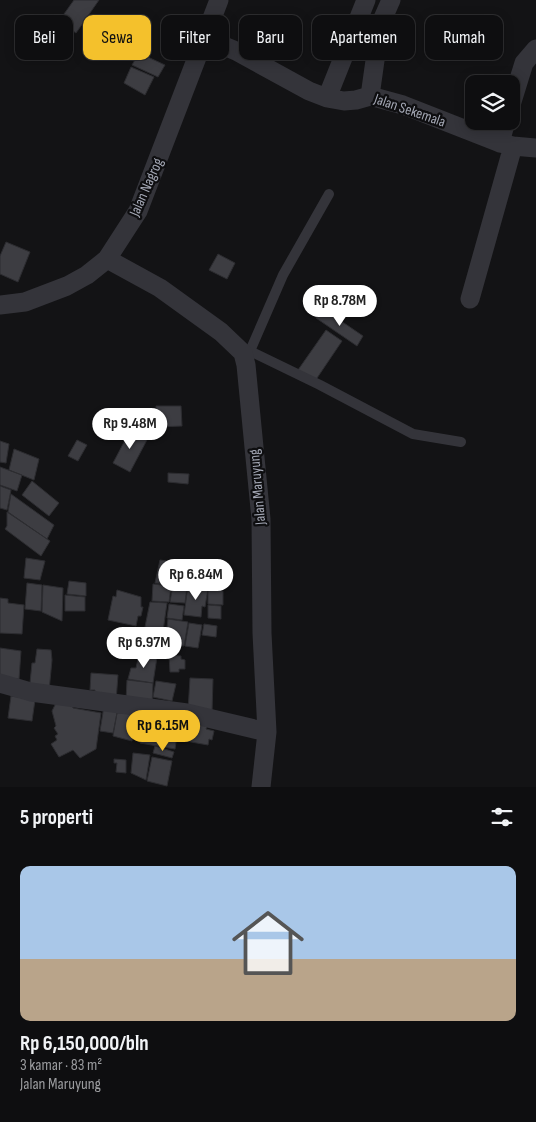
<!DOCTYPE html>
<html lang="id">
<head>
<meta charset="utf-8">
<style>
	:root { --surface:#0e0e10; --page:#171719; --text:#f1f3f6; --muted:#9b9c9f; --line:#2e2e30; --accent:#f4c12c }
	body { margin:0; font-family:"Sofia Sans Condensed",sans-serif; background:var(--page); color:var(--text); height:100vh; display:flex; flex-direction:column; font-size:19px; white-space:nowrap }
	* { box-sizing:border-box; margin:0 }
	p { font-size:16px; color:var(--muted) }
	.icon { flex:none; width:28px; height:28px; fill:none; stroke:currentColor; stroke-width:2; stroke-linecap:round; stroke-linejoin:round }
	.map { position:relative; height:787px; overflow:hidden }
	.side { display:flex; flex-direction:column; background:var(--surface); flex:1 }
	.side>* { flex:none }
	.hud { position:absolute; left:15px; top:15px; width:506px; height:45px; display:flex; gap:10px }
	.fabs { position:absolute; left:465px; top:75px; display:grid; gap:10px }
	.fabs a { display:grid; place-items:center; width:55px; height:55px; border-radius:10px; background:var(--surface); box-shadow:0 2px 12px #0003,0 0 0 1px var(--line); font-size:25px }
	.price { position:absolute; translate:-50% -42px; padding:0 11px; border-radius:18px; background:#fff; color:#222; font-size:16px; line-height:32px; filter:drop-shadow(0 1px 2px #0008) }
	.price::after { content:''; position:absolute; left:50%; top:30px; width:15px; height:11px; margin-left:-8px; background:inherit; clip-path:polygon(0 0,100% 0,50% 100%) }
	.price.active { background:var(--accent); color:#111 }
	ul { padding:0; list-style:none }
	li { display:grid; align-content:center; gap:10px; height:265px; padding:0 20px }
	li+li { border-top:1px solid var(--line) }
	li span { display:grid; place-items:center; height:155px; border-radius:10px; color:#555 }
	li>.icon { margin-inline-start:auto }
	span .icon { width:90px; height:90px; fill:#fffc; stroke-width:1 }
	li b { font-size:21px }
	h2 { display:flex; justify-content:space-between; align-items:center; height:60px; padding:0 20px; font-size:21px }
	.chip { padding:0 18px; border-radius:10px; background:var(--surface); box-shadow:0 2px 12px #0003,0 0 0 1px var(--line); font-size:18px; line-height:45px }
	.chip.active { background:var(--accent); color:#111 }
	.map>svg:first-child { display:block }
	.building { fill:#3d3d42; stroke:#2d2d31 }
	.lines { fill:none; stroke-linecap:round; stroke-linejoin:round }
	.service { stroke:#34343a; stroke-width:10 }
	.minor { stroke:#34343a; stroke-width:19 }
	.labels { text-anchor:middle; stroke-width:4.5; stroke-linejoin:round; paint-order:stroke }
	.street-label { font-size:15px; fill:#a4a8b5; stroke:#0e0e10 }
</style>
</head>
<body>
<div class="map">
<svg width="536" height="787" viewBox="0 0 536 787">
	<rect width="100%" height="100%" fill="#131315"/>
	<!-- building -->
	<path class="building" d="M 74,0 L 99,0 L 76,33 L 59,21 Z
		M 139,53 L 165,65 L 158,77 L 132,65 Z
		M 131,67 L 154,77 L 145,95 L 124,83 Z
		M 6,242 L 30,252 L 18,282 L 0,274 L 0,256 Z
		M 218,254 L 235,263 L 227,279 L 209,270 Z
		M 322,308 L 363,336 L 357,346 L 316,318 Z
		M 326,330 L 342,341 L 315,381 L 298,370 Z
		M 156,406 L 181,406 L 182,426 L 156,427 Z
		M 131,429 L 148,438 L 130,472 L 113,463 Z
		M 77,440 L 87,445 L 78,461 L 68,456 Z
		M 0,441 L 9,444 L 6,463 L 0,462 Z
		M 14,449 L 39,459 L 34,480 L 9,470 Z
		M 0,467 L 22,475 L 17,491 L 0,485 Z
		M 168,473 L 189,474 L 188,484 L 168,482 Z
		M 32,481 L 59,503 L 49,516 L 22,495 Z
		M 0,486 L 11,490 L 7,510 L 0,508 Z
		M 11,494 L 54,525 L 47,539 L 8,512 Z
		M 7,512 L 50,541 L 41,556 L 5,529 L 7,526 Z
		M 26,558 L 45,561 L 40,580 L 24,578 Z
		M 160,560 L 174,562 L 170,584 L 155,583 Z
		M 190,567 L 215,569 L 213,587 L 188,584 Z
		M 69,581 L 86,583 L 86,596 L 67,594 Z
		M 27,583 L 42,585 L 41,611 L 25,609 Z
		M 153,584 L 171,586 L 169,602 L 152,601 Z
		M 43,585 L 63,588 L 62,621 L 42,612 Z
		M 173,585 L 187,586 L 185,603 L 170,602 Z
		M 188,586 L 208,588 L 205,607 L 202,606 L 201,617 L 184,615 Z
		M 208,589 L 223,591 L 223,605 L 208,604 Z
		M 117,590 L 141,597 L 141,607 L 143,607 L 141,616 L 138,616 L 136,626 L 108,620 L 113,596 L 116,597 Z
		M 65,595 L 85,597 L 85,611 L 65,611 Z
		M 0,598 L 8,599 L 8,603 L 24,605 L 22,634 L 0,633 Z
		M 150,602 L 167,603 L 163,631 L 145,627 Z
		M 169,604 L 184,606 L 182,620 L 167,618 Z
		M 208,605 L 221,606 L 221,619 L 208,618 Z
		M 168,619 L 188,622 L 184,646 L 172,644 L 173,638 L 166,637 Z
		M 189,623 L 202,625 L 198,648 L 185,646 Z
		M 204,624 L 217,626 L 216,637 L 202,635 Z
		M 147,630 L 163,633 L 158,656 L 142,652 Z
		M 0,648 L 21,651 L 19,679 L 0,678 Z
		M 37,649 L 51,650 L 52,660 L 49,691 L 30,683 L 32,663 L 35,663 Z
		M 139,654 L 157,657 L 153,683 L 128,679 L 131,668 L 136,668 Z
		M 169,655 L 181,656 L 181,659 L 185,660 L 185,669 L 179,669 L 179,672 L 170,672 Z
		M 91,673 L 118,675 L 116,701 L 94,699 L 95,690 L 90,690 Z
		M 190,678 L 213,679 L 212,712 L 188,711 Z
		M 127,680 L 153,683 L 152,705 L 126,701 Z
		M 156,681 L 176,684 L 172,701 L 153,697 Z
		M 11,696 L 35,700 L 32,721 L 8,718 Z
		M 58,699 L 71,703 L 73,708 L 101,713 L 96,749 L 80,758 L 73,750 L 59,757 L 51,744 L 57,740 L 55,736 L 58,734 L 54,728 L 56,726 L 52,711 Z
		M 104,706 L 118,708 L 113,733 L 100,731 Z
		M 117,713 L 136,713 L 136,716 L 144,717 L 140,738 L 133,737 L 132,741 L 113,736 Z
		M 150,716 L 179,721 L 175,749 L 140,743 L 145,719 L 150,719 Z
		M 184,720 L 207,726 L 206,729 L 214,731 L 212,740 L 209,739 L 208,745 L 180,740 Z
		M 155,746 L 174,752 L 172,758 L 153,753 Z
		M 133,753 L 150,755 L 146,780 L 131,773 Z
		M 152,757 L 172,761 L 167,786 L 147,781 Z
		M 114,759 L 126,760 L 126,773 L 116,772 L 117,763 L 114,763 Z"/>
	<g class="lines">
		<!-- service -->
		<path class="service" d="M 250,351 L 283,275 L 329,194
			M 243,353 L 250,351 L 320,385 L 413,434 L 461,442"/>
		<!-- minor -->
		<path class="minor" d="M 205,38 L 236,51 L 309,91 L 327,98 L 344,101 L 356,100 L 370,96 L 403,105 L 500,143 L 513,146 L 536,148
			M 370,96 L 380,25 L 391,0
			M 327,98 L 366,0
			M 511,105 L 524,63 L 536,49
			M 500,143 L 506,121
			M 107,259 L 160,288 L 221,332 L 243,353 L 246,365 L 261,519 L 262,633 L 267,732 L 261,787
			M 470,299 L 513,146
			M 0,305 L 25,302 L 67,286 L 87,275 L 107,259 L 138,211 L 219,0
			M 0,683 L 31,692 L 187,713 L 267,732"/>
	</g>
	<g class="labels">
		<!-- street labels -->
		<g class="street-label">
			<text transform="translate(410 110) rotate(19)" y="5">Jalan Sekemala</text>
			<text transform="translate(146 187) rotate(-66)" y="5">Jalan Nagrog</text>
			<text transform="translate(257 487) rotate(-95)" y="5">Jalan Maruyung</text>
		</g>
	</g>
</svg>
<div class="fabs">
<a><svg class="icon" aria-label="layers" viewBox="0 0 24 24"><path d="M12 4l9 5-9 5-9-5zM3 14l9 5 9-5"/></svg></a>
</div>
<b class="price" style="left:340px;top:327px">Rp 8.78M</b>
<b class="price" style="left:130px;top:450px">Rp 9.48M</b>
<b class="price" style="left:196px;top:601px">Rp 6.84M</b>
<b class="price" style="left:144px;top:669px">Rp 6.97M</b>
<b class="price active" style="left:163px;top:752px">Rp 6.15M</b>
<div class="hud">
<a class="chip">Beli</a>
<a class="chip active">Sewa</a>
<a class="chip">Filter</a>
<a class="chip">Baru</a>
<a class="chip">Apartemen</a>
<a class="chip">Rumah</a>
</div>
</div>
<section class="side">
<h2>5 properti<svg class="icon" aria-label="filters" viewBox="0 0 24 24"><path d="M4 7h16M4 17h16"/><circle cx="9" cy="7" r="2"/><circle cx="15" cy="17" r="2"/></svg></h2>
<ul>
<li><span style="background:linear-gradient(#a9c7e8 60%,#b9a48a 0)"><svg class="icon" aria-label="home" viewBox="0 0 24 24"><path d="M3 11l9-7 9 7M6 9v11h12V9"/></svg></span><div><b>Rp 6,150,000/bln</b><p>3 kamar · 83 m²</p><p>Jalan Maruyung</p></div></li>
</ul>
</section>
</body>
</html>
